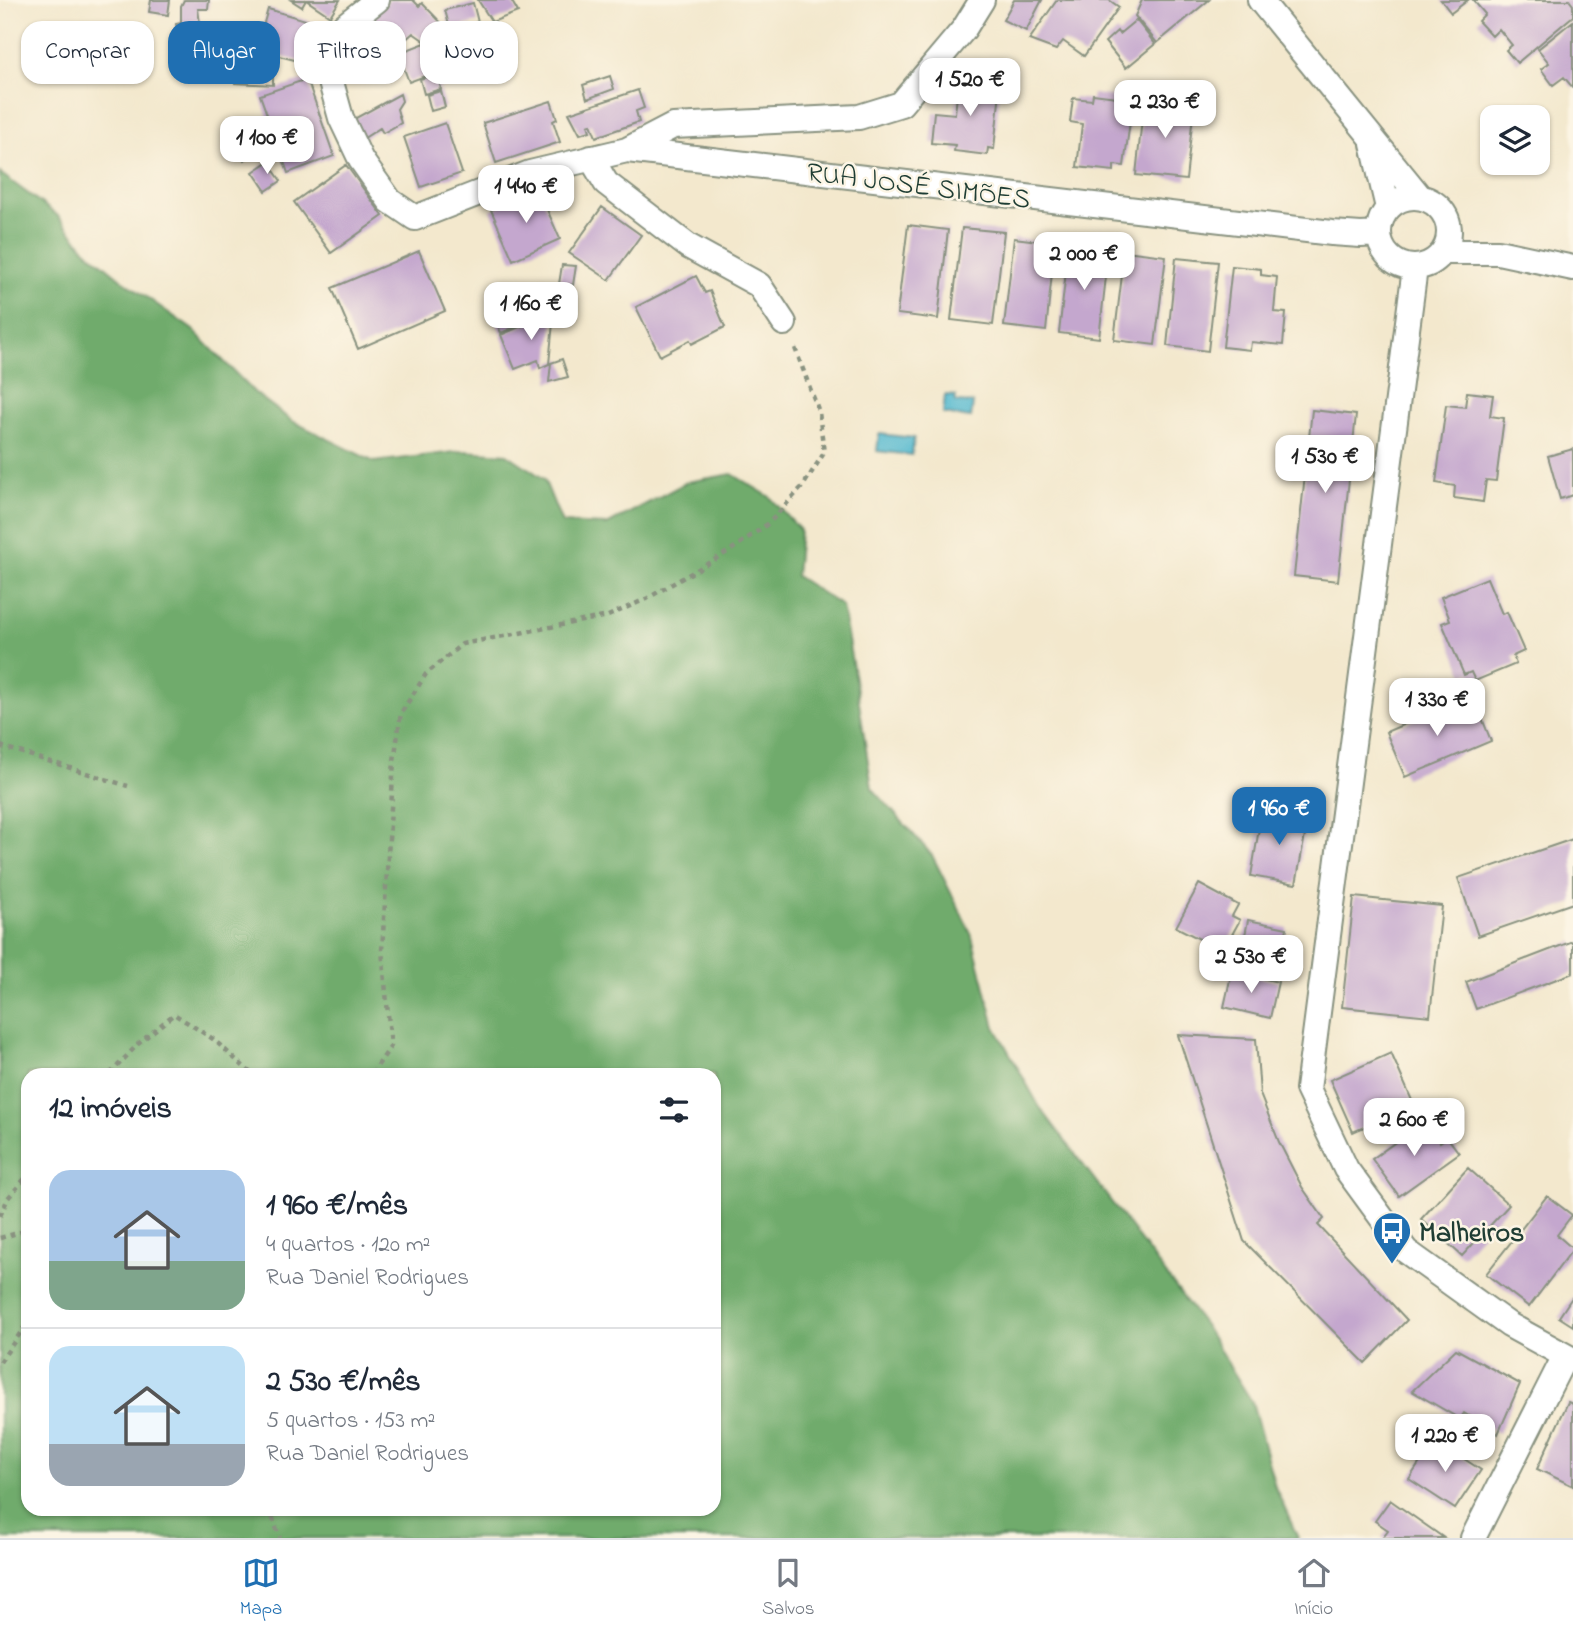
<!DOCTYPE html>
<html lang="pt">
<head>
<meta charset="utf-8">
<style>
	:root { --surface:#fff; --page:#f2f2f3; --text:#1f2937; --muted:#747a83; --line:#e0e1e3; --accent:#1f6fb2 }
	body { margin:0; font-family:"Indie Flower",sans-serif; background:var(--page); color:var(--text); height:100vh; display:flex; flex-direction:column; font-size:26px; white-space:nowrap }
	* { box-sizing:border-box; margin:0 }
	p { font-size:23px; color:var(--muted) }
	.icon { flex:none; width:38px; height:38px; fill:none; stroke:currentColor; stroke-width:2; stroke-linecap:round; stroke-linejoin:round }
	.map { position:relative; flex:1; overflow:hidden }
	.drawer { position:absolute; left:21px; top:1068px; width:700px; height:448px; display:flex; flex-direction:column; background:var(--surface); border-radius:21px; box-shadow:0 2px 5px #0004 }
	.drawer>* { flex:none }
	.top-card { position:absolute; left:21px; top:21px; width:700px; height:63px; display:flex; gap:14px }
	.buttons { position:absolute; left:1480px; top:105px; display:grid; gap:14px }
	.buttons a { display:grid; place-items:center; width:70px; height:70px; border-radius:14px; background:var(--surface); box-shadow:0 2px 5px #0004; font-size:35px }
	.price { position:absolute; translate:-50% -60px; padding:0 16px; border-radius:14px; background:#fff; color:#222; font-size:23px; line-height:46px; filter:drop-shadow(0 2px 4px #0008) }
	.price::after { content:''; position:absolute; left:50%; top:42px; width:21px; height:16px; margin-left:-10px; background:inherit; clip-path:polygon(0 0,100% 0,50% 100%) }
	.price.on { background:var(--accent); color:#fff }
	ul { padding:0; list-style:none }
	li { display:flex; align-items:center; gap:21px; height:175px; padding:0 28px }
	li+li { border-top:2px solid var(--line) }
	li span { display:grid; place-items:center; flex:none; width:196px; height:140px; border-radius:21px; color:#555 }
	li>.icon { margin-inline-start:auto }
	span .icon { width:84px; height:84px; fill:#fffc; stroke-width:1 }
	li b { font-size:30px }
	h2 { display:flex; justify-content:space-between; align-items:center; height:84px; padding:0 28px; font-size:30px }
	.pill { padding:0 24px; border-radius:21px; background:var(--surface); box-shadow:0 2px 5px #0004; font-size:24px; line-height:63px }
	.pill.on { background:var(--accent); color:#fff }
	.dock { display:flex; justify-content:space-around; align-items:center; height:98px; border-top:2px solid var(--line); background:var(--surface); font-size:19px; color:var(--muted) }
	.dock a { display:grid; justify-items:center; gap:4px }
	.dock .on { color:var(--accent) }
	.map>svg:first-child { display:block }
	.forest { fill:#70ab6c; stroke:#487450; stroke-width:2; fill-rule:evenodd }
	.water { fill:#51b8cf; stroke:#387a82; stroke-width:2 }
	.building { fill:#c4a7ce }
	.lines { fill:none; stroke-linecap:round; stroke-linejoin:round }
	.street-casing { stroke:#899280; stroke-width:28 }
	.path { stroke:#899280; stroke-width:4.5; stroke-dasharray:5 5; stroke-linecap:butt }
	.street { stroke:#fff; stroke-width:24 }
	.labels { text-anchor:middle; stroke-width:5; stroke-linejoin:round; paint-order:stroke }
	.street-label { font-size:28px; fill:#1f3d34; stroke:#fcf5e5 }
	.poi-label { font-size:28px; font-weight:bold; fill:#1f3d34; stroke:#fcf5e5; text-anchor:start }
</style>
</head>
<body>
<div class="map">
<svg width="1573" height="1538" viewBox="0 0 1573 1538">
	<rect width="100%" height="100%" fill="#fcf5e5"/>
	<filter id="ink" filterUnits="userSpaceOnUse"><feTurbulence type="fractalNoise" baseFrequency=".0143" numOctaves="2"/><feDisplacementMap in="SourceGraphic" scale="14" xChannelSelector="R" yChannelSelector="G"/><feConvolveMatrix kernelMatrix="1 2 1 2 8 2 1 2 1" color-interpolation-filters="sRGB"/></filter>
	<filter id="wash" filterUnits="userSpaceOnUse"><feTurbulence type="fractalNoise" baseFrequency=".00686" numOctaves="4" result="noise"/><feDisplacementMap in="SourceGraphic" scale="28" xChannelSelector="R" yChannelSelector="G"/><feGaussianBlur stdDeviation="1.57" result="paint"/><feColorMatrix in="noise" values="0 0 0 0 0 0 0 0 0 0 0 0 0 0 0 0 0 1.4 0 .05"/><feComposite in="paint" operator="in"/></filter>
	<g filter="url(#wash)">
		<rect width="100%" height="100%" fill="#f3e8cd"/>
		<!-- forest -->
		<path class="forest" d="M 0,173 L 57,215 L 86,250 L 121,279 L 193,330 L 255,393 L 292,421 L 374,462 L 463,451 L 507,454 L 544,479 L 562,523 L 607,525 L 687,482 L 732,474 L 770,497 L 800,530 L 796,576 L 842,606 L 858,696 L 872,788 L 932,855 L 971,933 L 995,1027 L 1039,1106 L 1204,1325 L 1252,1402 L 1275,1487 L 1298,1538 L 0,1538 ZM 28,1074 L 714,1074 L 714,1508 L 28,1508 Z"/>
		<!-- water -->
		<path class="water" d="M 945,395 L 956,396 L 955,402 L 973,403 L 971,418 L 943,414 Z
			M 879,434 L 914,438 L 912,455 L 877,451 Z"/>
		<g id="blocks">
			<!-- building -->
			<path class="building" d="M 151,0 L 170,0 L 168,15 L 149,12 Z
				M 184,0 L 209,0 L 208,9 L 198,9 L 205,60 L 181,63 L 176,24 L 181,23 L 181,6 Z
				M 291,0 L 340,0 L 330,16 L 306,0 L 302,7 Z
				M 389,0 L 413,0 L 419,6 L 422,3 L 455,37 L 426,42 L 413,33 L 395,49 L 376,40 L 371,57 L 349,50 L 354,33 Z
				M 478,0 L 511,0 L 518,12 L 492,22 Z
				M 1014,0 L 1042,0 L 1026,31 L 1003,20 Z
				M 1057,0 L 1109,0 L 1119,7 L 1084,56 L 1063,41 L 1056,50 L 1029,40 Z
				M 1142,0 L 1209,0 L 1157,43 L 1135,16 Z
				M 1441,0 L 1468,0 L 1451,13 Z
				M 1473,0 L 1569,0 L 1573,5 L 1573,16 L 1517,63 L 1506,50 L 1512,45 L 1499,29 L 1492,36 L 1478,21 L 1485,14 Z
				M 473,3 L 478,22 L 450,29 L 445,10 Z
				M 268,9 L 322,25 L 310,64 L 256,50 Z
				M 1136,20 L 1155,44 L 1126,68 L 1105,42 L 1117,31 L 1119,34 Z
				M 1573,21 L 1573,88 L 1564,77 L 1553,85 L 1541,69 L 1549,63 L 1538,49 Z
				M 425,43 L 436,72 L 409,82 L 403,66 L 390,71 L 386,58 Z
				M 227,49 L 273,58 L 273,85 L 235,83 L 235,68 L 213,69 L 211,52 L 223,51 L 223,64 L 227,64 Z
				M 437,74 L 441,89 L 424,94 L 420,79 Z
				M 610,76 L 614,89 L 587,99 L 583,85 Z
				M 959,77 L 1001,81 L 994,149 L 988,148 L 987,155 L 954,151 L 955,145 L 931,143 L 934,112 L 955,114 Z
				M 307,79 L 334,156 L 288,173 L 260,95 Z
				M 638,90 L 644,108 L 636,111 L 639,122 L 596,137 L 591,124 L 588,125 L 590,131 L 580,134 L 569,113 Z
				M 441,91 L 445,107 L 431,111 L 427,95 Z
				M 400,94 L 402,101 L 397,109 L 401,123 L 383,133 L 380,128 L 361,140 L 354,119 Z
				M 1093,94 L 1133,99 L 1124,166 L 1114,165 L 1114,171 L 1077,167 L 1082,124 L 1070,122 L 1073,98 L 1092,100 Z
				M 1144,100 L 1194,105 L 1186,180 L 1136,175 Z
				M 551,101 L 557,119 L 553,121 L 560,142 L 496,163 L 483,123 Z
				M 445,123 L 462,173 L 421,187 L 404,137 Z
				M 256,140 L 261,151 L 244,160 L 237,148 Z
				M 268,162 L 281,181 L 266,191 L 253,172 Z
				M 346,165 L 383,216 L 331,253 L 294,202 Z
				M 538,189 L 560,239 L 513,260 L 491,210 Z
				M 602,207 L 641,235 L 609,280 L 569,253 Z
				M 908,225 L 948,230 L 938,319 L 897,314 Z
				M 962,228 L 1004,232 L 993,325 L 951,320 Z
				M 1014,238 L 1055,243 L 1046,331 L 1004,326 Z
				M 1069,245 L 1109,250 L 1099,338 L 1059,333 Z
				M 419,251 L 445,311 L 358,349 L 332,288 Z
				M 1125,251 L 1166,256 L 1155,345 L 1114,340 Z
				M 1176,258 L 1218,262 L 1208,351 L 1167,346 Z
				M 562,265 L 576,266 L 573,285 L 559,284 Z
				M 1232,266 L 1261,269 L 1261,275 L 1277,277 L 1274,312 L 1286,313 L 1283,345 L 1251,342 L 1250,350 L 1223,347 Z
				M 696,276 L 705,293 L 710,291 L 725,327 L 692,344 L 690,340 L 660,356 L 636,307 Z
				M 519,306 L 525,323 L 501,333 L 494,316 Z
				M 554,312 L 549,364 L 540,368 L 538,360 L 515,369 L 501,335 Z
				M 562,359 L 568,377 L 549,382 L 551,363 Z
				M 1467,392 L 1493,395 L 1490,416 L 1504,418 L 1496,481 L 1486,480 L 1483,502 L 1454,498 L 1455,486 L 1436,483 L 1446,405 L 1465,407 Z
				M 1312,410 L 1356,415 L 1338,581 L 1294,576 Z
				M 1573,449 L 1573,495 L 1560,499 L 1548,456 Z
				M 1487,578 L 1502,614 L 1507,612 L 1524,651 L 1513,656 L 1516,664 L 1475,681 L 1471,672 L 1464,675 L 1442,623 L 1450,620 L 1441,597 Z
				M 1476,703 L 1491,741 L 1405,777 L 1386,732 L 1442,708 L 1445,715 Z
				M 1262,811 L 1308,819 L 1296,884 L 1251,876 Z
				M 1573,839 L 1573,903 L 1478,936 L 1458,878 Z
				M 1199,884 L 1238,905 L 1232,916 L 1240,920 L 1223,951 L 1176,927 Z
				M 1354,897 L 1442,906 L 1430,1016 L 1342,1007 Z
				M 1248,920 L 1287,928 L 1280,964 L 1241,956 Z
				M 1573,941 L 1573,973 L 1476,1009 L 1466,982 Z
				M 1232,971 L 1278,982 L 1270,1018 L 1224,1007 Z
				M 1178,1035 L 1256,1039 L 1260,1094 L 1279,1142 L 1302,1187 L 1324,1219 L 1318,1225 L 1407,1320 L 1365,1363 L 1244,1241 Z
				M 1391,1053 L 1414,1105 L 1353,1132 L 1330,1080 Z
				M 1425,1121 L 1440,1142 L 1447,1137 L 1459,1153 L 1399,1196 L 1372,1159 Z
				M 1468,1168 L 1509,1205 L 1462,1256 L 1421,1219 Z
				M 1547,1196 L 1572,1215 L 1557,1235 L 1573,1249 L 1529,1307 L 1486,1274 Z
				M 1573,1296 L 1573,1326 L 1559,1317 Z
				M 1456,1349 L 1520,1384 L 1498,1434 L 1464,1413 L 1460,1419 L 1412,1391 Z
				M 1568,1402 L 1573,1404 L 1573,1486 L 1537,1469 Z
				M 1435,1440 L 1481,1470 L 1455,1509 L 1409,1479 Z
				M 1390,1500 L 1444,1538 L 1382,1538 L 1388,1530 L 1375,1521 Z"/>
		</g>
	</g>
	<g filter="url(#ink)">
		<use href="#blocks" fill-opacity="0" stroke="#899280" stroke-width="2"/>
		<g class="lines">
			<!-- street casing -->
			<g class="street-casing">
				<path id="street" d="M 377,0 L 344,26 L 329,75 L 341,118 L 361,160 L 390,201 L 415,218 L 530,173 L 627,150 L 673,126 L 859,117 L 901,104 L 964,29 L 982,0
					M 1260,0 L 1420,197
					M 1373,144 L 1388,208
					M 627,150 L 1332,233 L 1361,235 L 1378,234
					M 591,158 L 606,183 L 688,246 L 759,285 L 784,323
					M1379 232a35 35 0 1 1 70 0a35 35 0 1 1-70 0Z
					M 1443,252 L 1498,252 L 1573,268
					M 1415,268 L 1308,1089 L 1346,1169 L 1406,1251 L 1509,1325 L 1573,1360
					M 1473,1538 L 1565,1356"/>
			</g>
			<!-- path -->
			<path class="path" d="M 0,746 L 128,786
				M 110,1074 L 138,1044 L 174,1014 L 213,1039 L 252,1074
				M 372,1074 L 391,1046 L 382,950 L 394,761 L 401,713 L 426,674 L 462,644 L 608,616 L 648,598 L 731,550 L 769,523 L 803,486 L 824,453 L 819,412 L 795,348
				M 0,1216 L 8,1198 L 28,1175
				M 0,1238 L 28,1230
				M 0,1362 L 28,1322
				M 269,1508 L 280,1538"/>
			<!-- street -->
			<use href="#street" class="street"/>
		</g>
	</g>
	<!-- icons -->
	<defs>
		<g id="bus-pin" transform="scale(2.0125)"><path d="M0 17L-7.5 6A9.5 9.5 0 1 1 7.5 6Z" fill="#1f6fb2" stroke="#fcf5e5"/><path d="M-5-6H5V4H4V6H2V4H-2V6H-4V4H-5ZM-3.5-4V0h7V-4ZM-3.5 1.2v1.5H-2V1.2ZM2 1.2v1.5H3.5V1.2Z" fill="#fff"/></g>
	</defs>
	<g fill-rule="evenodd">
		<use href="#bus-pin" x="1392" y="1231"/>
	</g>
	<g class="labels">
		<!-- street labels -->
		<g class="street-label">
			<text transform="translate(919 184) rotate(7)" y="10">RUA JOSÉ SIMÕES</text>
		</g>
		<!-- poi labels -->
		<g class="poi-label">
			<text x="1419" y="1241">Malheiros</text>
		</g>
	</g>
</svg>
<div class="buttons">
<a><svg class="icon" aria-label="layers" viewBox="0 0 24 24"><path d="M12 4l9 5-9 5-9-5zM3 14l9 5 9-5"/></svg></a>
</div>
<b class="price" style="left:970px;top:118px">1 520 €</b>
<b class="price" style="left:1165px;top:140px">2 230 €</b>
<b class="price" style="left:267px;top:176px">1 100 €</b>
<b class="price" style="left:526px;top:225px">1 440 €</b>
<b class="price" style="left:1084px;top:292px">2 000 €</b>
<b class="price" style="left:531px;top:342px">1 160 €</b>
<b class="price" style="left:1325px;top:495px">1 530 €</b>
<b class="price" style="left:1437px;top:738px">1 330 €</b>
<b class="price on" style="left:1279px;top:847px">1 960 €</b>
<b class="price" style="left:1251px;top:995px">2 530 €</b>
<b class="price" style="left:1414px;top:1158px">2 600 €</b>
<b class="price" style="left:1445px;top:1474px">1 220 €</b>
<div class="top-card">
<a class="pill">Comprar</a>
<a class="pill on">Alugar</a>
<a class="pill">Filtros</a>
<a class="pill">Novo</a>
</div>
<section class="drawer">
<h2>12 imóveis<svg class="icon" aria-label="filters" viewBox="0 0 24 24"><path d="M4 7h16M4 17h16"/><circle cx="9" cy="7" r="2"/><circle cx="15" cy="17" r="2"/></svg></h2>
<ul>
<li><span style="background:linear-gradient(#a9c7e8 65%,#7fa58c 0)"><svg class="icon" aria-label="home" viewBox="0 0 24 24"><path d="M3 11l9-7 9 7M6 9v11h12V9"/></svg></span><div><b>1 960 €/mês</b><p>4 quartos · 120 m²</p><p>Rua Daniel Rodrigues</p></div></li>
<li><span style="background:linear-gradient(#bfe0f5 70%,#9aa5b1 0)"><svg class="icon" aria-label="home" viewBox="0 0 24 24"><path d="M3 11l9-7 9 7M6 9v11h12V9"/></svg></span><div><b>2 530 €/mês</b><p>5 quartos · 153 m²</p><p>Rua Daniel Rodrigues</p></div></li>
</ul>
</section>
</div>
<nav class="dock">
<a class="on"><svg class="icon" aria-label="map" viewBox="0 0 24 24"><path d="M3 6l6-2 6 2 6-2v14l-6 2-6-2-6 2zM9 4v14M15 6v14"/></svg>Mapa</a>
<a><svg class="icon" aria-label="saved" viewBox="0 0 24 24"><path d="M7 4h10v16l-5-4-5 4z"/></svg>Salvos</a>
<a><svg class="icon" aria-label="home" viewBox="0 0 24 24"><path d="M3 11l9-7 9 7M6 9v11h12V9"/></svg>Início</a>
</nav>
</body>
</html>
